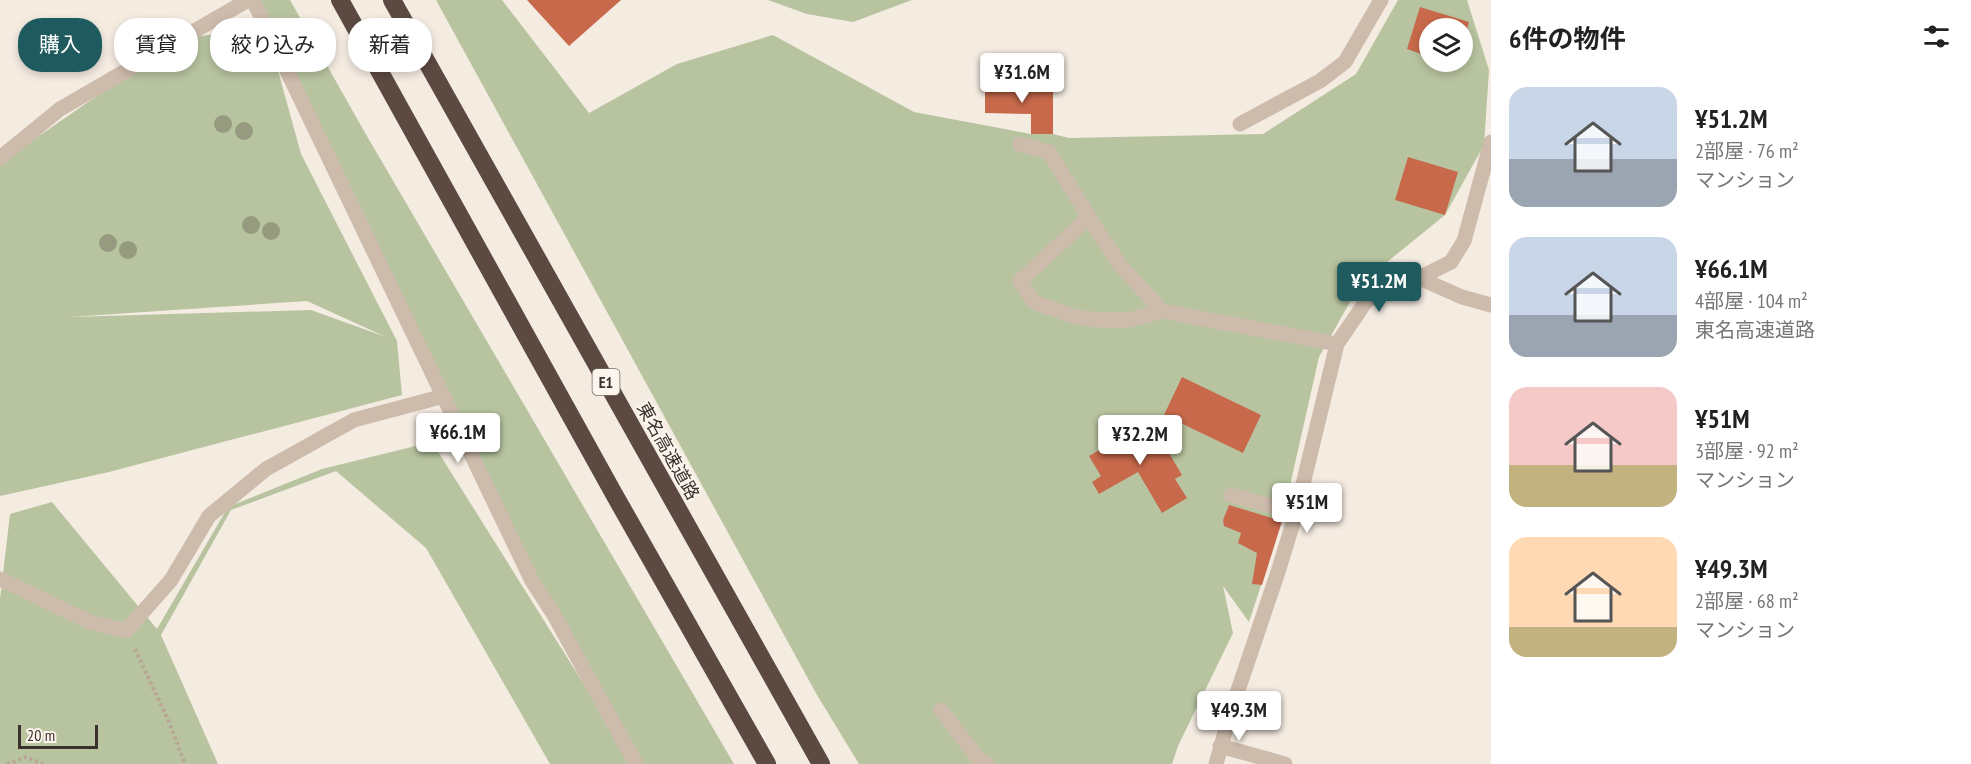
<!DOCTYPE html>
<html lang="ja">
<head>
<meta charset="utf-8">
<style>
	:root { --surface:#fff; --page:#f2f2f2; --text:#222; --muted:#767676; --accent:#1f5a5e }
	body { margin:0; font-family:"PT Sans Narrow","Noto Sans JP",sans-serif; background:var(--page); color:var(--text); height:100vh; display:flex; flex-direction:column; font-size:22px; white-space:nowrap }
	* { box-sizing:border-box; margin:0 }
	p { font-size:20px; color:var(--muted) }
	.icon { flex:none; width:33px; height:33px; fill:none; stroke:currentColor; stroke-width:2; stroke-linecap:round; stroke-linejoin:round }
	.map { position:relative; flex:1; overflow:hidden }
	.details { display:flex; flex-direction:column; background:var(--surface); width:480px }
	.details>* { flex:none }
	.top-card { position:absolute; left:18px; top:18px; width:570px; height:54px; display:flex; gap:12px }
	.fabs { position:absolute; left:1419px; top:18px; display:grid; gap:12px }
	.fabs a { display:grid; place-items:center; width:54px; height:54px; border-radius:50%; background:var(--surface); box-shadow:0 3px 9px #0003; font-size:30px }
	.scale { position:absolute; left:18px; bottom:15px; width:80px; box-sizing:border-box; padding-left:6px; border:3px solid #3b302b; border-top:0; font-size:16px; line-height:21px; white-space:nowrap; color:#3b302b; -webkit-text-stroke:4px #fbf5ee; paint-order:stroke }
	.price { position:absolute; translate:-50% -51px; padding:0 14px; border-radius:6px; background:#fff; color:#222; font-size:20px; line-height:39px; filter:drop-shadow(0 2px 3px #0008) }
	.price::after { content:''; position:absolute; left:50%; top:36px; width:18px; height:14px; margin-left:-9px; background:inherit; clip-path:polygon(0 0,100% 0,50% 100%) }
	.price.on { background:var(--accent); color:#fff }
	ul { padding:0; list-style:none }
	li { display:flex; align-items:center; gap:18px; height:150px; padding:0 18px }
	li span { display:grid; place-items:center; flex:none; width:168px; height:120px; border-radius:18px; color:#555 }
	li>.icon { margin-inline-start:auto }
	span .icon { width:72px; height:72px; fill:#fffc; stroke-width:1 }
	li b { font-size:26px }
	h2 { display:flex; justify-content:space-between; align-items:center; height:72px; padding:0 18px; font-size:26px }
	.pill { padding:0 21px; border-radius:24px; background:var(--surface); box-shadow:0 3px 9px #0003; font-size:21px; line-height:54px }
	.pill.on { background:var(--accent); color:#fff }
	main { display:flex; flex:1; min-height:0 }
	.map>svg:first-child { display:block }
	.green { fill:#b8c4a0; fill-rule:evenodd }
	.building { fill:#c8694b }
	.lines { fill:none; stroke-linecap:round; stroke-linejoin:round }
	.path { stroke:#b9a596; stroke-width:4; stroke-dasharray:3 3; stroke-linecap:butt }
	.minor { stroke:#cdbbac; stroke-width:15 }
	.highway { stroke:#5c4a42; stroke-width:18 }
	.tree { fill:#969b7f }
	.labels { text-anchor:middle; stroke-width:4.5; stroke-linejoin:round; paint-order:stroke }
	.shield { fill:#fbf5ee; stroke:#756b66; stroke-width:1.5 }
	.shield-label { font-size:16px; font-weight:bold; fill:#3b302b }
	.street-label { font-size:18px; fill:#3b302b; stroke:#fbf5ee }
</style>
</head>
<body>
<main>
<div class="map">
<svg width="1491" height="764" viewBox="0 0 1491 764">
	<rect width="100%" height="100%" fill="#f4ebe1"/>
	<!-- green -->
	<path class="green" d="M 244,0 L 290,0 L 364,131 L 734,764 L 636,764 L 554,615 L 274,56 L 301,154 L 397,341 L 402,395 L 109,472 L 0,496 L 0,163 L 179,39 L 259,28 ZM 307,301 L 386,337 L 311,310 L 70,317 Z
		M 436,0 L 502,0 L 589,113 L 677,64 L 773,35 L 914,112 L 1031,134 L 1053,134 L 1069,138 L 1263,134 L 1356,74 L 1398,0 L 1467,0 L 1489,70 L 1484,145 L 1445,215 L 1360,284 L 1319,357 L 1282,521 L 1249,622 L 1223,586 L 1233,633 L 1178,746 L 1172,764 L 859,764 L 817,695 ZM 1430,28 L 1462,28 L 1462,62 L 1430,62 Z
		M 768,0 L 912,0 L 853,22 L 807,14 Z
		M 432,442 L 634,764 L 550,764 L 426,548 L 336,471 L 231,510 L 161,635 L 218,764 L 0,764 L 0,599 L 10,514 L 52,502 L 157,629 L 228,507 L 322,469 Z"/>
	<!-- building -->
	<path class="building" d="M 527,0 L 621,0 L 569,46 Z
		M 1420,7 L 1469,22 L 1463,43 L 1462,28 L 1430,28 L 1430,57 L 1407,49 Z
		M 985,83 L 1035,83 L 1035,90 L 1053,90 L 1053,134 L 1031,134 L 1031,114 L 985,113 Z
		M 1408,157 L 1458,172 L 1445,215 L 1395,200 Z
		M 1182,377 L 1261,415 L 1243,453 L 1164,415 Z
		M 1150,421 L 1182,475 L 1175,479 L 1187,498 L 1162,513 L 1138,472 L 1099,494 L 1092,482 L 1101,476 L 1089,456 Z
		M 1229,505 L 1282,521 L 1262,585 L 1252,584 L 1257,553 L 1238,543 L 1241,533 L 1224,526 L 1223,520 Z"/>
	<g class="lines">
		<!-- path -->
		<path class="path" d="M 135,649 L 169,722 L 185,764
			M 7,764 L 26,757 L 43,764"/>
		<!-- minor -->
		<path class="minor" d="M 253,0 L 532,581 L 554,615 L 636,764
			M 1240,124 L 1320,81 L 1345,62 L 1381,0
			M 1020,144 L 1049,152 L 1092,222 L 1120,265 L 1162,311 L 1337,344
			M 0,158 L 60,109 L 248,0
			M 1089,217 L 1020,281 L 1034,302 L 1075,317 L 1099,320 L 1129,320 L 1162,311
			M 1419,278 L 1462,297 L 1491,305
			M 1231,495 L 1296,513
			M 0,579 L 90,622 L 126,631 L 171,580 L 209,516 L 266,469 L 354,420 L 444,396
			M 941,710 L 980,761 L 987,764
			M 1220,746 L 1285,764
			M 1216,764 L 1231,711 L 1278,572 L 1296,513 L 1337,344 L 1367,300 L 1419,278 L 1451,262 L 1464,241 L 1491,142"/>
		<!-- highway -->
		<path class="highway" d="M 340,0 L 614,494 L 767,764
			M 392,0 L 821,764"/>
	</g>
	<!-- trees -->
	<g class="tree">
		<circle cx="223" cy="124" r="9"/>
		<circle cx="244" cy="131" r="9"/>
		<circle cx="251" cy="225" r="9"/>
		<circle cx="271" cy="231" r="9"/>
		<circle cx="108" cy="243" r="9"/>
		<circle cx="128" cy="250" r="9"/>
	</g>
	<g class="labels">
		<!-- shield labels -->
		<rect class="shield" x="592.5" y="369" width="27" height="26" rx="4.5"/>
		<g class="shield-label">
			<text x="606" y="388">E1</text>
		</g>
		<!-- street labels -->
		<g class="street-label">
			<text transform="translate(668 451) rotate(61)" y="6">東名高速道路</text>
		</g>
	</g>
</svg>
<div class="fabs">
<a><svg class="icon" aria-label="layers" viewBox="0 0 24 24"><path d="M12 4l9 5-9 5-9-5zM3 14l9 5 9-5"/></svg></a>
</div>
<div class="scale">20 m</div>
<b class="price" style="left:1022px;top:104px">¥31.6M</b>
<b class="price on" style="left:1379px;top:313px">¥51.2M</b>
<b class="price" style="left:458px;top:464px">¥66.1M</b>
<b class="price" style="left:1140px;top:466px">¥32.2M</b>
<b class="price" style="left:1307px;top:534px">¥51M</b>
<b class="price" style="left:1239px;top:742px">¥49.3M</b>
<div class="top-card">
<a class="pill on">購入</a>
<a class="pill">賃貸</a>
<a class="pill">絞り込み</a>
<a class="pill">新着</a>
</div>
</div>
<section class="details">
<h2>6件の物件<svg class="icon" aria-label="filters" viewBox="0 0 24 24"><path d="M4 7h16M4 17h16"/><circle cx="9" cy="7" r="2"/><circle cx="15" cy="17" r="2"/></svg></h2>
<ul>
<li><span style="background:linear-gradient(#c9d6e8 60%,#9aa5b1 0)"><svg class="icon" aria-label="home" viewBox="0 0 24 24"><path d="M3 11l9-7 9 7M6 9v11h12V9"/></svg></span><div><b>¥51.2M</b><p>2部屋 · 76 m²</p><p>マンション</p></div></li>
<li><span style="background:linear-gradient(#c9d6e8 65%,#9aa5b1 0)"><svg class="icon" aria-label="home" viewBox="0 0 24 24"><path d="M3 11l9-7 9 7M6 9v11h12V9"/></svg></span><div><b>¥66.1M</b><p>4部屋 · 104 m²</p><p>東名高速道路</p></div></li>
<li><span style="background:linear-gradient(#f6c9c9 65%,#c2b280 0)"><svg class="icon" aria-label="home" viewBox="0 0 24 24"><path d="M3 11l9-7 9 7M6 9v11h12V9"/></svg></span><div><b>¥51M</b><p>3部屋 · 92 m²</p><p>マンション</p></div></li>
<li><span style="background:linear-gradient(#ffd9b3 75%,#c2b280 0)"><svg class="icon" aria-label="home" viewBox="0 0 24 24"><path d="M3 11l9-7 9 7M6 9v11h12V9"/></svg></span><div><b>¥49.3M</b><p>2部屋 · 68 m²</p><p>マンション</p></div></li>
</ul>
</section>
</main>
</body>
</html>
